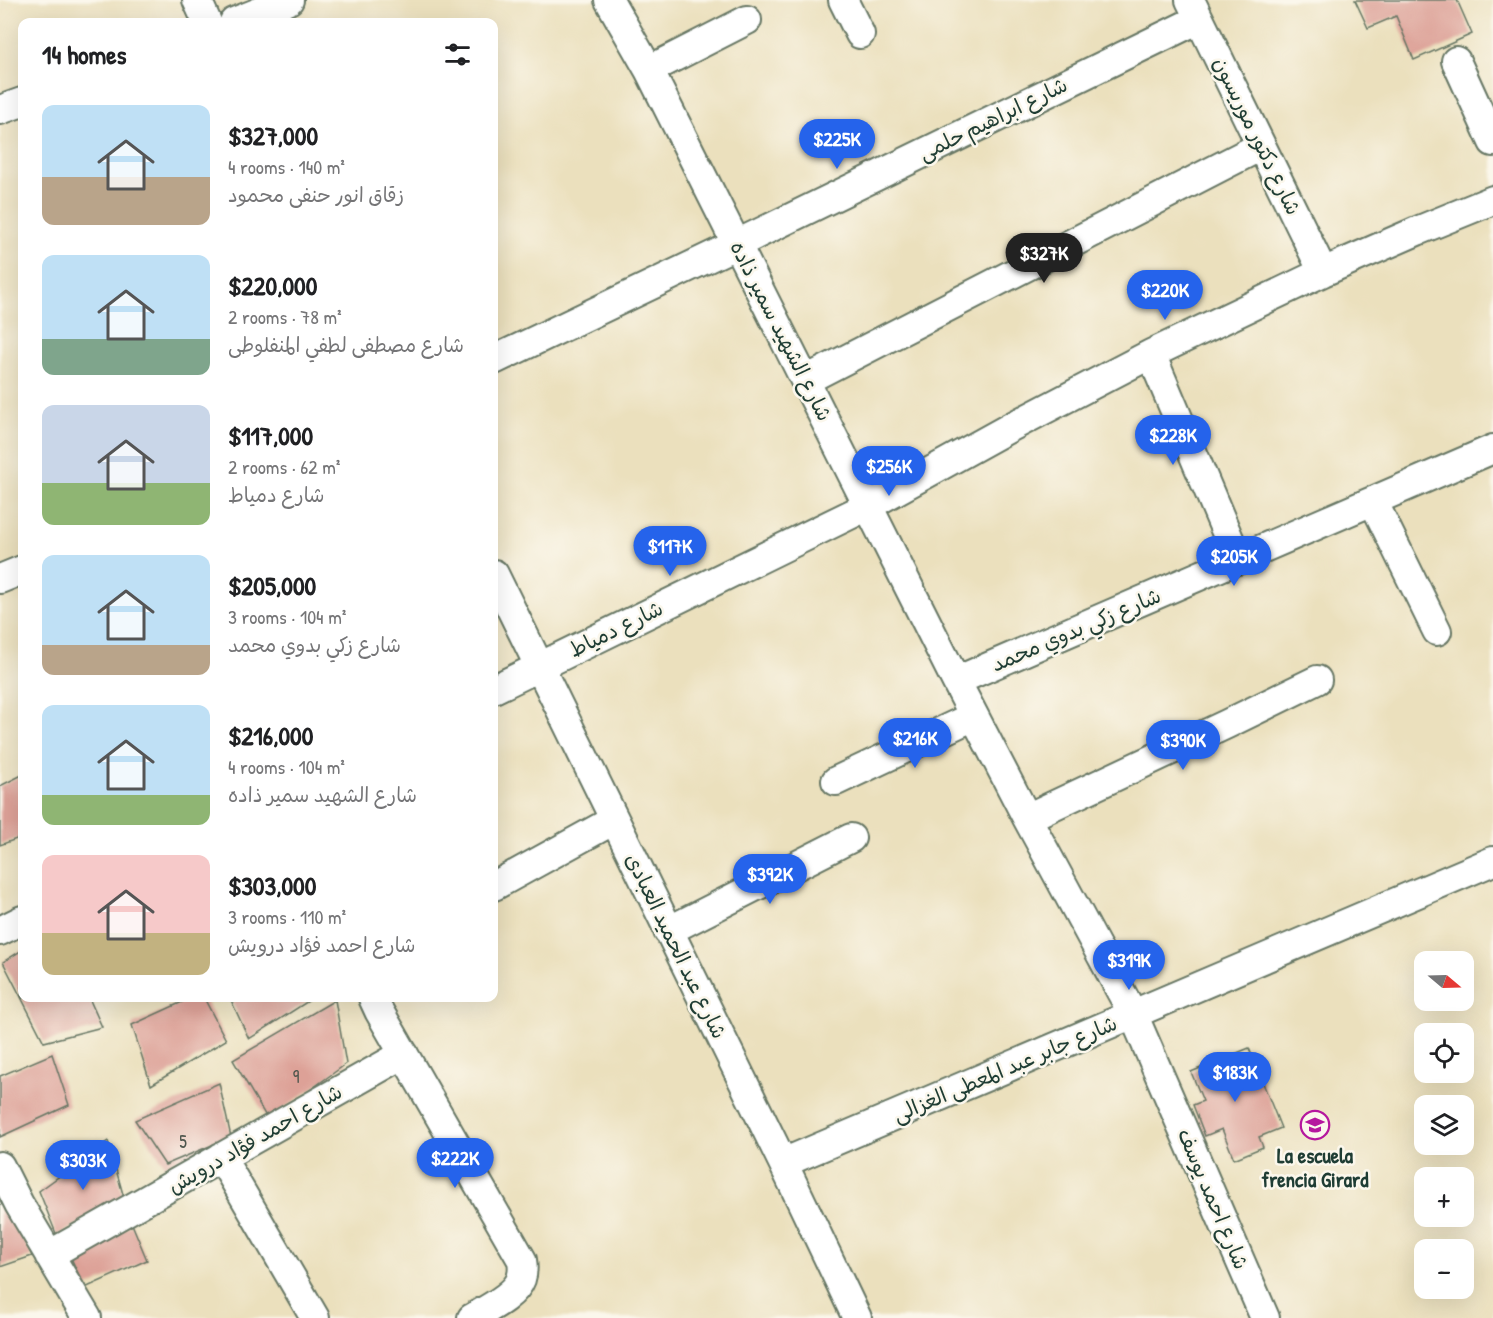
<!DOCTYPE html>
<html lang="en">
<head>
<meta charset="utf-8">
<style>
	:root { --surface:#fff; --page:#f6f6f6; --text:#202124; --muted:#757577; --accent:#2563eb }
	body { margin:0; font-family:"Patrick Hand","Playpen Sans Arabic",sans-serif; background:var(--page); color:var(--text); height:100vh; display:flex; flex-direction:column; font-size:22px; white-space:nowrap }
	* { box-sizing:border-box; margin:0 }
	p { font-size:20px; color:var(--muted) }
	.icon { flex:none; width:33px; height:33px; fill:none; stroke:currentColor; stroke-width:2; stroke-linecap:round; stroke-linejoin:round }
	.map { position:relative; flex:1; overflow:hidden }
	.drawer { position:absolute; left:18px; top:18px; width:480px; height:984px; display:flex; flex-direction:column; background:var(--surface); border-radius:12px; box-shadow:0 6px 24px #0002 }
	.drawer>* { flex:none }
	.needle { width:39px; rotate:109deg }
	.controls { position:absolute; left:1414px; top:951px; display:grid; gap:12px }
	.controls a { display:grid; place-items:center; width:60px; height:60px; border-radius:12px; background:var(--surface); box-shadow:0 6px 24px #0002; font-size:30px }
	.price { position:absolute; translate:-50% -51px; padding:0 14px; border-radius:21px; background:var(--accent); color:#fff; font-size:20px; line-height:39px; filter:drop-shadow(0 2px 3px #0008) }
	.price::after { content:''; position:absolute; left:50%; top:36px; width:18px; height:14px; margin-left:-9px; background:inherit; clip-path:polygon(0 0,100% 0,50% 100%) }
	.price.selected { background:#222; color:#fff }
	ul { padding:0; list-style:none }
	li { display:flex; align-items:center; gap:18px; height:150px; padding:0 24px }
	li span { display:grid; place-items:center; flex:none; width:168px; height:120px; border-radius:12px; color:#555 }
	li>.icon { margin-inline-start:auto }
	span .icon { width:72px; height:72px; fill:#fffc; stroke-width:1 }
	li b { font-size:26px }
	h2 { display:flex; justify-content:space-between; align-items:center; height:72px; padding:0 24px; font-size:26px }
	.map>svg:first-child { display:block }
	.building { fill:#dda197 }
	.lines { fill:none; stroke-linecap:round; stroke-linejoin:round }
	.minor-casing { stroke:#667664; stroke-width:32 }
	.minor { stroke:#fff; stroke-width:28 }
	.labels { text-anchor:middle; stroke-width:5; stroke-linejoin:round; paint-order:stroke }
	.number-label { font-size:18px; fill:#4e564d }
	.street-label { font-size:21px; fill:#1f3d34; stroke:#fbf7ec }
	.poi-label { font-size:21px; font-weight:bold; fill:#1f3d34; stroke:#fbf7ec }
</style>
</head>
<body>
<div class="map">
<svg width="1493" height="1318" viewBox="0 0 1493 1318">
	<rect width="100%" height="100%" fill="#fbf7ec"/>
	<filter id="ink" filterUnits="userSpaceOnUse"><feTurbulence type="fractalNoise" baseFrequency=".0167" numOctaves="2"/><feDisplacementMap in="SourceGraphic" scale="12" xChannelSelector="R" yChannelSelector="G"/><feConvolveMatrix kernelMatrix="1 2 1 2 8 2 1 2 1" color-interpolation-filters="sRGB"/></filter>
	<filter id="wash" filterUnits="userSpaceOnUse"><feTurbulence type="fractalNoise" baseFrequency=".008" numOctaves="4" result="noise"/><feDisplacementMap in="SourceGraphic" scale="24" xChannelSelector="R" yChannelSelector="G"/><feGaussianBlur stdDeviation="1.35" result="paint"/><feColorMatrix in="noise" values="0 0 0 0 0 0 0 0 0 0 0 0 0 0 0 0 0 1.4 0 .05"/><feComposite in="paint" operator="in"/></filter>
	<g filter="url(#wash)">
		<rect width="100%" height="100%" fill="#ebe0bd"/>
		<g id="blocks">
			<!-- building -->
			<path class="building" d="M 1355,0 L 1457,0 L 1472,34 L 1414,60 L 1396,16 L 1368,28 Z
				M 22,775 L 22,837 L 0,845 L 0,786 Z
				M 22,950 L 22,998 L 89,998 L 102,1027 L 44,1042 L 3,962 Z
				M 191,998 L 204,998 L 226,1040 L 151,1085 L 132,1025 Z
				M 230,998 L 313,998 L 249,1039 Z
				M 335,1000 L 346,1064 L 268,1120 L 233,1060 Z
				M 1249,1048 L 1281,1128 L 1259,1137 L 1263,1147 L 1234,1159 L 1222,1129 L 1205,1136 L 1193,1105 L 1203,1101 L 1191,1072 Z
				M 52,1054 L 69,1105 L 0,1137 L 0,1076 Z
				M 219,1083 L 231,1137 L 165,1165 L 135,1120 Z
				M 108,1141 L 124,1198 L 57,1236 L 39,1191 Z
				M 5,1203 L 32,1256 L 0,1267 L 0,1205 Z
				M 132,1224 L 147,1260 L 85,1288 L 71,1258 Z"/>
		</g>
	</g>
	<g filter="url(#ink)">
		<use href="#blocks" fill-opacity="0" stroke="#667664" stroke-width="1.5"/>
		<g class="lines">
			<!-- minor casing -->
			<g class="minor-casing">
				<path id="minor" d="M 197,0 L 207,22
					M 609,0 L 649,70 L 956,681 L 1027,818 L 1133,1014 L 1265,1318
					M 843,0 L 860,34
					M 1190,0 L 1323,272
					M 234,22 L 289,0
					M 1456,61 L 1493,142
					M 649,70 L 747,20
					M 0,110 L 22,102
					M 1151,354 L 1238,560
					M 494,360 L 737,244 L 1199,19
					M 806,380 L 1261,146
					M 1373,501 L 1437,631
					M 494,574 L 783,1163 L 857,1318
					M 0,579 L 22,570
					M 956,681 L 1493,449
					M 494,689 L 868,506 L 1009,428 L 1151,354 L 1323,272 L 1417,231 L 1493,200
					M 836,781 L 974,716
					M 1027,818 L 1227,724 L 1317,680
					M 494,886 L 614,820
					M 0,931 L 22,920
					M 668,931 L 851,838
					M 373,998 L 379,1011 L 522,1260 C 523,1266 523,1273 521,1279 C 515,1296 487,1309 472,1318
					M 221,1157 L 315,1318
					M 783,1163 L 1493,861
					M 0,1166 L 19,1204 L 87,1318
					M 49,1255 L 404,1054"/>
			</g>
			<!-- minor -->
			<use href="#minor" class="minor"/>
		</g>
	</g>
	<!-- icons -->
	<defs>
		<g id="school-ring" transform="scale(1.5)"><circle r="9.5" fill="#fbf7ec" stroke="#b5179e" stroke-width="1.5"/><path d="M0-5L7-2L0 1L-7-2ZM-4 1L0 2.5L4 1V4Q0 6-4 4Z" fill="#b5179e"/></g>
	</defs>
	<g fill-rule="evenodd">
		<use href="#school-ring" x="1315" y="1125"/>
	</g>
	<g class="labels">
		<!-- number labels -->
		<g class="number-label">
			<text x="296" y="1083">9</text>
			<text x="183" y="1148">5</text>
		</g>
		<!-- street labels -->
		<g class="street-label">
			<text transform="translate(993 119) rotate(-26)" y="7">شارع ابراهيم حلمى</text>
			<text transform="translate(1257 136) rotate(64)" y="7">شارع دكتور موريسون</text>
			<text transform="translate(781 331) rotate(63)" y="7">شارع الشهيد سمير ذاده</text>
			<text transform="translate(616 629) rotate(-26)" y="7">شارع دمياط</text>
			<text transform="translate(1076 630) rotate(-23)" y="7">شارع زكي بدوي محمد</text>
			<text transform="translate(676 946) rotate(64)" y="7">شارع عبد الحميد العبادى</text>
			<text transform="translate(1005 1069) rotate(-23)" y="7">شارع جابر عبد المعطى الغزالى</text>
			<text transform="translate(255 1139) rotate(-30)" y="7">شارع احمد فؤاد درويش</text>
			<text transform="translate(1213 1199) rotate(67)" y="7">شارع احمد يوسف</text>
		</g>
		<!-- poi labels -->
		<g class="poi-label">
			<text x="1315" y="1163">La escuela<tspan x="1315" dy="24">frencia Girard</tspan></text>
		</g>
	</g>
</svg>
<div class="controls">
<a><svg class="needle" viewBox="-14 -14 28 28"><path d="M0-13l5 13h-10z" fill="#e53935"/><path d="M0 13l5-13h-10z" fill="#757577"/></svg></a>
<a><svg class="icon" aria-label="locate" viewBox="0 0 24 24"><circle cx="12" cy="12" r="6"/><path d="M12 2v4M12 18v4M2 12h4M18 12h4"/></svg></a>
<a><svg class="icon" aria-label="layers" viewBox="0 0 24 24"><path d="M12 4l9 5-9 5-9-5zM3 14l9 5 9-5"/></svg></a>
<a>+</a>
<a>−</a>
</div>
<b class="price" style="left:837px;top:170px">$225K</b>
<b class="price selected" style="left:1044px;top:284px">$327K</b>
<b class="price" style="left:1165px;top:321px">$220K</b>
<b class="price" style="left:1173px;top:466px">$228K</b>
<b class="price" style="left:889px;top:497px">$256K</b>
<b class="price" style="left:670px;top:577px">$117K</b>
<b class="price" style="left:1234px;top:587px">$205K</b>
<b class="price" style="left:915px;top:769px">$216K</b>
<b class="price" style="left:1183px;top:771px">$390K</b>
<b class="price" style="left:770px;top:905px">$392K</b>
<b class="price" style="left:1129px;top:991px">$319K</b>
<b class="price" style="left:1235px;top:1103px">$183K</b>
<b class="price" style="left:455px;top:1189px">$222K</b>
<b class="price" style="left:83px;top:1191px">$303K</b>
<section class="drawer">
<h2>14 homes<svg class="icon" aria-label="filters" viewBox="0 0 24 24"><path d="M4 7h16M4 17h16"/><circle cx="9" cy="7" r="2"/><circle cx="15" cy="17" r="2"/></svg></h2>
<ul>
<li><span style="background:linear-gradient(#bfe0f5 60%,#b9a48a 0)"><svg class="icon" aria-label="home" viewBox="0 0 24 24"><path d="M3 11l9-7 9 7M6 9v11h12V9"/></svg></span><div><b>$327,000</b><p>4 rooms · 140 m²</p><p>زقاق انور حنفى محمود</p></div></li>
<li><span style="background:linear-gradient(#bfe0f5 70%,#7fa58c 0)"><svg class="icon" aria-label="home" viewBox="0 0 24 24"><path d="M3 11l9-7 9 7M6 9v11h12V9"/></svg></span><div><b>$220,000</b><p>2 rooms · 78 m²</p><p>شارع مصطفى لطفي المنفلوطى</p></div></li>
<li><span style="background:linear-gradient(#c9d6e8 65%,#8fb573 0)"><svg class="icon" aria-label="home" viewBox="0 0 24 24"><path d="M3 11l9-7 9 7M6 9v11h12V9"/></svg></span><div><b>$117,000</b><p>2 rooms · 62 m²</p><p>شارع دمياط</p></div></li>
<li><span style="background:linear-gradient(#bfe0f5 75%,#b9a48a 0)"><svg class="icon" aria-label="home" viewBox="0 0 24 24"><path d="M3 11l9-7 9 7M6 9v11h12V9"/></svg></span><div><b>$205,000</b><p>3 rooms · 104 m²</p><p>شارع زكي بدوي محمد</p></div></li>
<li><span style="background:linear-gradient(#bfe0f5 75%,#8fb573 0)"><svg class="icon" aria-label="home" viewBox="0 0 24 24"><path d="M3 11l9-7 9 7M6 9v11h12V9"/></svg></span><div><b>$216,000</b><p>4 rooms · 104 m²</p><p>شارع الشهيد سمير ذاده</p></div></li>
<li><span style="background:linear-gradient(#f6c9c9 65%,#c2b280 0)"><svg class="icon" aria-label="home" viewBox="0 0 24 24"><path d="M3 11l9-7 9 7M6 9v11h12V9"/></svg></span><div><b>$303,000</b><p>3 rooms · 110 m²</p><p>شارع احمد فؤاد درويش</p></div></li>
</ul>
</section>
</div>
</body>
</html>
